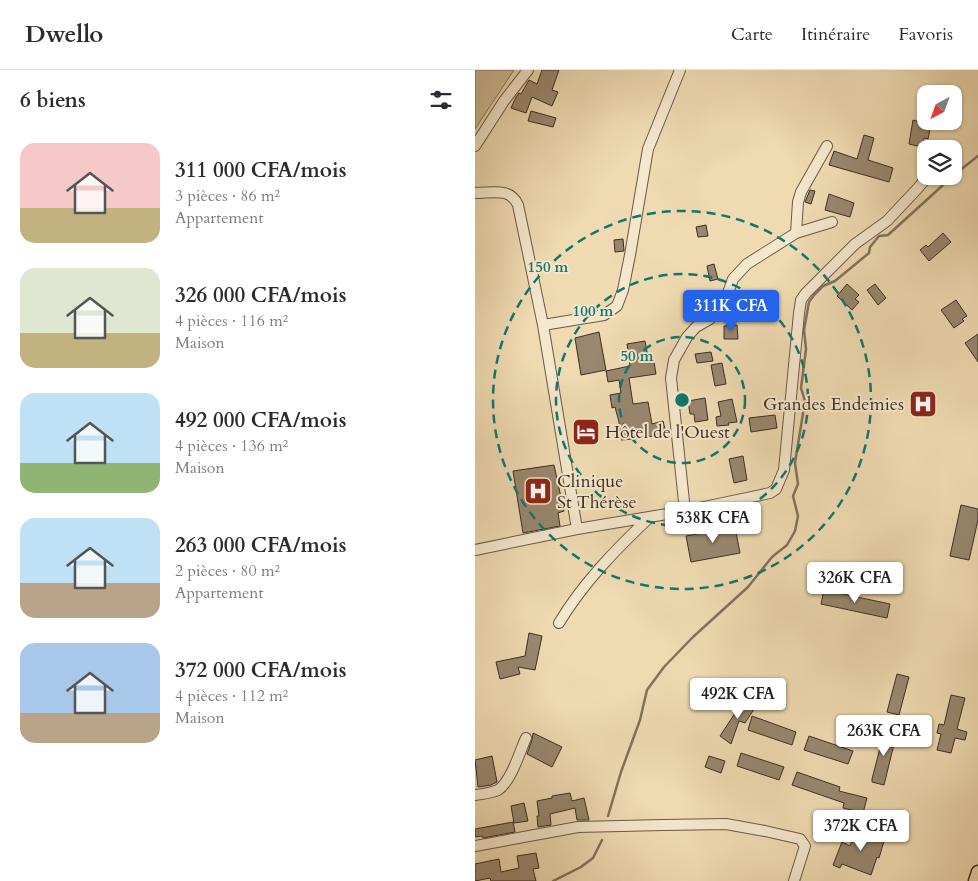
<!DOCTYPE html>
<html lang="fr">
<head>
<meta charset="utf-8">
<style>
	:root { --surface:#fff; --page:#f2f2f3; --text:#2b2b33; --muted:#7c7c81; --line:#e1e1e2; --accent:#2563eb }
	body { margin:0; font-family:Cardo,serif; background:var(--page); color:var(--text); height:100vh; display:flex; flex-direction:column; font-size:19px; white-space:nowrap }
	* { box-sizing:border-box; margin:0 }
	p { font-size:16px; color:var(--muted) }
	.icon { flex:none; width:28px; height:28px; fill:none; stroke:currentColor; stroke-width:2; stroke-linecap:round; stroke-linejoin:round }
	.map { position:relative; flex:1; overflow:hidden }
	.side { display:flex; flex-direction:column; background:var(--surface); width:475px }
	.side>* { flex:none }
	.needle { width:32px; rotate:221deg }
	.fabs { position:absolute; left:442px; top:15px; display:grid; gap:10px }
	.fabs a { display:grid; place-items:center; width:45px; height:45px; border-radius:10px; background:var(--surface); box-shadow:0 1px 4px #0004; font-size:25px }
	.price { position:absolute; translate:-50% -42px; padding:0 11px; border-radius:5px; background:#fff; color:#222; font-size:16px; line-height:32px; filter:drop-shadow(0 1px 2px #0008) }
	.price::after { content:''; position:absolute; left:50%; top:30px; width:15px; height:11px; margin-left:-8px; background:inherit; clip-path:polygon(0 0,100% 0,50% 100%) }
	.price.selected { background:var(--accent); color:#fff }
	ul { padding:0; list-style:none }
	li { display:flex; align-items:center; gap:15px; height:125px; padding:0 20px }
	li span { display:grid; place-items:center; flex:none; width:140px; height:100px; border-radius:15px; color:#555 }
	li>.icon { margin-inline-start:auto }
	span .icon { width:60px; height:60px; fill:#fffc; stroke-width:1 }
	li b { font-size:21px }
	h2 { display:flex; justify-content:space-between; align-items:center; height:60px; padding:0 20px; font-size:21px }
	header { display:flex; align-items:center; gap:30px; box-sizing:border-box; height:70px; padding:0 25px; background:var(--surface); border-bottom:1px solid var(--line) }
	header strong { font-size:24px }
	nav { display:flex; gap:28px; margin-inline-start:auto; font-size:18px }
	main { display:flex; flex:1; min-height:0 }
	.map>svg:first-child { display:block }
	.green { fill:#d0bd99; stroke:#867660 }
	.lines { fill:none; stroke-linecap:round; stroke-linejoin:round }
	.stream { stroke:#82725d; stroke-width:2.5 }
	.building { fill:#99876e; stroke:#3b2e26 }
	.minor-casing { stroke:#685949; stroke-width:12 }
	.major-casing { stroke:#3b2e26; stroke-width:15 }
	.minor { stroke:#f5e7cc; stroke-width:10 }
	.major { stroke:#efdab1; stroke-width:12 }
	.ring { fill:none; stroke:#0f766e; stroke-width:2.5; stroke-dasharray:9 6 }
	.labels { text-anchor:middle; stroke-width:4; stroke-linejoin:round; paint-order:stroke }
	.poi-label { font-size:18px; fill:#3b2e26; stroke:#f5e7cc; text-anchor:start }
	.centre { fill:#0f766e; stroke:#f5e7cc; stroke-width:2.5 }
	.ring-label { font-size:15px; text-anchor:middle; font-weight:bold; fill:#0f766e; stroke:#f5e7cc; stroke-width:4; stroke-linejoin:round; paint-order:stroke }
</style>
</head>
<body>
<header>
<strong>Dwello</strong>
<nav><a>Carte</a><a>Itinéraire</a><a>Favoris</a></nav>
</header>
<main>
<section class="side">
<h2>6 biens<svg class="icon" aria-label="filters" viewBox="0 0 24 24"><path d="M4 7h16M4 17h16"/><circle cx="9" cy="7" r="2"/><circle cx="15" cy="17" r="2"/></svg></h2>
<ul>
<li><span style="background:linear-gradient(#f6c9c9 65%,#c2b280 0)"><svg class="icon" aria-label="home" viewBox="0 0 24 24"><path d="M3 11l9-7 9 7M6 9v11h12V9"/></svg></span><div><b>311 000 CFA/mois</b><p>3 pièces · 86 m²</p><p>Appartement</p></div></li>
<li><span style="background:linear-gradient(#dfe7d0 65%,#c2b280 0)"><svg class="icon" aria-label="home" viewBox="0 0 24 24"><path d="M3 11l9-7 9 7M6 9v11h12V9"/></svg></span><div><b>326 000 CFA/mois</b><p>4 pièces · 116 m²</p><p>Maison</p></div></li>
<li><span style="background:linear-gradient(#bfe0f5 70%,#8fb573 0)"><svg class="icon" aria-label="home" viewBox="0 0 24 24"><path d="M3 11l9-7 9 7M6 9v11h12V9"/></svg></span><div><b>492 000 CFA/mois</b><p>4 pièces · 136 m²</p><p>Maison</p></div></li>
<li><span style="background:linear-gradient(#bfe0f5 65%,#b9a48a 0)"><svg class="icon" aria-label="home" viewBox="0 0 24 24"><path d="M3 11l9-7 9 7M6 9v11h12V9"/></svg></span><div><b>263 000 CFA/mois</b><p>2 pièces · 80 m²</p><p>Appartement</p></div></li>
<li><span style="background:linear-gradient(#a9c7e8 70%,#b9a48a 0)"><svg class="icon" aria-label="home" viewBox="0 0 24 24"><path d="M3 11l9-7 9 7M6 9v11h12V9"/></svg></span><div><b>372 000 CFA/mois</b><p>4 pièces · 112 m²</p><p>Maison</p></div></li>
</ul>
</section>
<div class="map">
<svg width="503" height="811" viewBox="0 0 503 811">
	<rect width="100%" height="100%" fill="#efdab1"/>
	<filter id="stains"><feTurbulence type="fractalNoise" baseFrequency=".004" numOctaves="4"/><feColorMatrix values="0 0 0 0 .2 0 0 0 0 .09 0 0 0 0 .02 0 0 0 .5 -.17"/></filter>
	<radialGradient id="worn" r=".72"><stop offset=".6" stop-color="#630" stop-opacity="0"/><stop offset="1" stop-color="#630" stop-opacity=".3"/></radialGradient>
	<!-- green -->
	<path class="green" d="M 0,0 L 39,0 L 0,59 Z"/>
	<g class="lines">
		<!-- stream -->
		<path class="stream" d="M 479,105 L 503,86
			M 133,746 L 146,702 L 165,650 L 172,620 L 189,597 L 218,567 L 273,517 L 297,487 L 312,475 L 320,461 L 323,446 L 318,426 L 323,414 L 320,393 L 330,331 L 326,318 L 331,279 L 329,260 L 334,232 L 339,225 L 348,216 L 360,211 L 394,183 L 395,177 L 404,166 L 413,165 L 478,106
			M 78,811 L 106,797 L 118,788 L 127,770"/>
	</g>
	<!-- building -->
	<path class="building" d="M 67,0 L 84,0 L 77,20 L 83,22 L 77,36 L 57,27 L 51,43 L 36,38 L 41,27 L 44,23 L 46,24 L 54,10 L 62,14 Z
		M 56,41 L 81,48 L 78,57 L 53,51 Z
		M 438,50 L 456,55 L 453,69 L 449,68 L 447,77 L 434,74 Z
		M 389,65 L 399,68 L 393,90 L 418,98 L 414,112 L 354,95 L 359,81 L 382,89 Z
		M 335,120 L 340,121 L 336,134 L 330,132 Z
		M 354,124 L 379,133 L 375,147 L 350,140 Z
		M 231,155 L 233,166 L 223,167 L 221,157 Z
		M 468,163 L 476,172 L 454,191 L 445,180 L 451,175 L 453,177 Z
		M 148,169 L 149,181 L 140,182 L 139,170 Z
		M 239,194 L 243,209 L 235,211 L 232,196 Z
		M 372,214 L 384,225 L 380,229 L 384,232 L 377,240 L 362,226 Z
		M 400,214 L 411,228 L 403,235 L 392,220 Z
		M 481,230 L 492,246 L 487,249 L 489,251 L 479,258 L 466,240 Z
		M 262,255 L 263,269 L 249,269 L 249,256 Z
		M 124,262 L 131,300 L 106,305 L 100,268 Z
		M 503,264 L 503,292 L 490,273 Z
		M 170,271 L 174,293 L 179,292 L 181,304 L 154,308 L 158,334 L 173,332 L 177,354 L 188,351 L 191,363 L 169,368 L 146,370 L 144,352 L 140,337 L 137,338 L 135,325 L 146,323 L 144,310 L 133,312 L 131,301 L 155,296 L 152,274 Z
		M 236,282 L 238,291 L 222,293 L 220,284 Z
		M 247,293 L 251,314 L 240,316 L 236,295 Z
		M 230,328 L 233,350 L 220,352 L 219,344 L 215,344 L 213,331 Z
		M 257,329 L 262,352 L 253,353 L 254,355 L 242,356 L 241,347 L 246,346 L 243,332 Z
		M 300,345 L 302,358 L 276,362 L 274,348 Z
		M 268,386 L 272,410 L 259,413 L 254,389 Z
		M 79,395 L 89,441 L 83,443 L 85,456 L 48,463 L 38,401 Z
		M 486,435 L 503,439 L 503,450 L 494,490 L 475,486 Z
		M 260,457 L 265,483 L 216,492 L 211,466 Z
		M 337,494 L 350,497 L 347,510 L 337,507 L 338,502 L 335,501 Z
		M 349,520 L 415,534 L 412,548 L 346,534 Z
		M 54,563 L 67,566 L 60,600 L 43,597 L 45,604 L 25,609 L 21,592 L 50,586 Z
		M 422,604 L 434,607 L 424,645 L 412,642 Z
		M 476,625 L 490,628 L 482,659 L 492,662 L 490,670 L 480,668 L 476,683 L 462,680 L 466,664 L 462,663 L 464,654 L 469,655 Z
		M 270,628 L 281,636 L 270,653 L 264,651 L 256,674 L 245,666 Z
		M 277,646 L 321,662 L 317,675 L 273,660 Z
		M 410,659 L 422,662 L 409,715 L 397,712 L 397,709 Z
		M 58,663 L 87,677 L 77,697 L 52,684 L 57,670 Z
		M 334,666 L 378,681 L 373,694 L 329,680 Z
		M 266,683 L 309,697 L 304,710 L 262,696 Z
		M 17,686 L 22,712 L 16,715 L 3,717 L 0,690 Z
		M 234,686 L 250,691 L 246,703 L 230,697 Z
		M 322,702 L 365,717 L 364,721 L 392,728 L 388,743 L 368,738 L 369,733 L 317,715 Z
		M 95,723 L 97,731 L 109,728 L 114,750 L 102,750 L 100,738 L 75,744 L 76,755 L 63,757 L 62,746 L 64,746 L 62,731 L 77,728 L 77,726 Z
		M 49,733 L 53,751 L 39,753 L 36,736 Z
		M 38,752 L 40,762 L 8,768 L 7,766 L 0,767 L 0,759 Z
		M 382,759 L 400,766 L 400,765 L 410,768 L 404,788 L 402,787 L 396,805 L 367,794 L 365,798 L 358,795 L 367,772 L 375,776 Z
		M 61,783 L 64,798 L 58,799 L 61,811 L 16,811 L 15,808 L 0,811 L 0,794 L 24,789 L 26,802 L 44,798 L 42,786 Z"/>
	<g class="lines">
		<!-- minor casing -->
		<g class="minor-casing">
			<path id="minor" d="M 0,76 L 29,31 L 53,0
				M 0,123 C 17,123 35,117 43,135 L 68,255 L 102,459
				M 321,163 L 323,132 L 326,122 L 352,76
				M 68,255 L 129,245 L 142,236 L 148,220 L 155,185 L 173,79 L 205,0
				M 210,441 L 196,308 L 199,290 L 212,267 L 221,257 L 235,249 L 253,223 L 258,209 L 272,194 L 321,163 L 357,152
				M 0,480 L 102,459 L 210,441 L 295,423 L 301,419 L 309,400 L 324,243 L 326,230 L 331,223 L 380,174 L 412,151 L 443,118 L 448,112 L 450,105 L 450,85
				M 84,553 C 108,513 141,479 175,447
				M 0,725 C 7,724 17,723 23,720 C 36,712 45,681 51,668
				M 0,776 L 103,757 L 188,755 L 251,754 L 290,761 L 325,769 L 330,776 L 319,811"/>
		</g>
		<!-- major casing -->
		<g class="major-casing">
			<path id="major" d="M 500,811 L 503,802"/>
		</g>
		<!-- minor -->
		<use href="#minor" class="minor"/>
		<!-- major -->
		<use href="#major" class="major"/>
	</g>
	<!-- distance rings -->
	<g class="ring">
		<circle cx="207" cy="330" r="63"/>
		<circle cx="207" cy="330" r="126"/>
		<circle cx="207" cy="330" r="189"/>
	</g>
	<!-- icons -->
	<defs>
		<g id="hospital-square" transform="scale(1.4375)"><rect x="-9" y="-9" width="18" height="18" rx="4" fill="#8f2418" stroke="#f5e7cc"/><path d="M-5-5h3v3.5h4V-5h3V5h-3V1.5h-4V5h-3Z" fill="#fff"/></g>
		<g id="hotel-square" transform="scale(1.4375)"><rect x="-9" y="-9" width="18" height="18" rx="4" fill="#8f2418" stroke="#f5e7cc"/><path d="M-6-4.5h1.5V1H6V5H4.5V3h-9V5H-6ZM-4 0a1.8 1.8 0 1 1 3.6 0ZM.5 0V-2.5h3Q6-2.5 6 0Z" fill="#fff"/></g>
	</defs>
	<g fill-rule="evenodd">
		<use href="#hospital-square" x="448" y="334"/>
		<use href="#hotel-square" x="111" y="362"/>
		<use href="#hospital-square" x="63" y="421"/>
	</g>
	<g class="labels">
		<!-- poi labels -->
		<g class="poi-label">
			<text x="429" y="340" text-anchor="end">Grandes Endemies</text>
			<text x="130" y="368">Hôtel de l'Ouest</text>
			<text x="82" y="417">Clinique<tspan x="82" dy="21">St Thérèse</tspan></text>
		</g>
	</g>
	<circle cx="207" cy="330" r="8" class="centre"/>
	<g class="ring-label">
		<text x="73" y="202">150 m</text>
		<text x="118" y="246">100 m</text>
		<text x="162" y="291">50 m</text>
	</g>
	<rect width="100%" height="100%" filter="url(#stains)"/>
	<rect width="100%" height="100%" fill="url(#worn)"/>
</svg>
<div class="fabs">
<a><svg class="needle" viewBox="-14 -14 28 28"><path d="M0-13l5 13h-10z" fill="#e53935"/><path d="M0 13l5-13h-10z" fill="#7c7c81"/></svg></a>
<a><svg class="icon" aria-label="layers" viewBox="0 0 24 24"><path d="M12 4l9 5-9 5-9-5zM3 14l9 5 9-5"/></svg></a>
</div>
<b class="price selected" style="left:256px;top:262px">311K CFA</b>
<b class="price" style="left:238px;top:474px">538K CFA</b>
<b class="price" style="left:380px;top:534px">326K CFA</b>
<b class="price" style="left:263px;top:650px">492K CFA</b>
<b class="price" style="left:409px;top:687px">263K CFA</b>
<b class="price" style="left:386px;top:782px">372K CFA</b>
</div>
</main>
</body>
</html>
